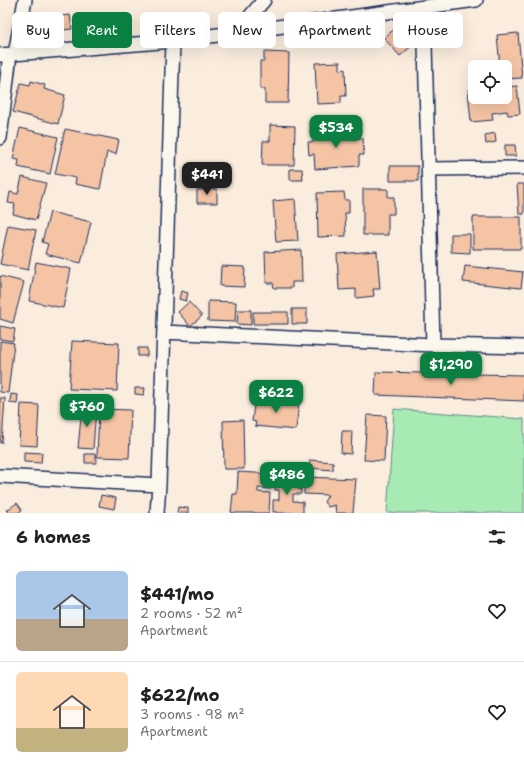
<!DOCTYPE html>
<html lang="en">
<head>
<meta charset="utf-8">
<style>
	:root { --surface:#fff; --page:#f6f6f6; --text:#202124; --muted:#757577; --line:#e0e0e0; --accent:#0b8043 }
	body { margin:0; font-family:"Shantell Sans",sans-serif; background:var(--page); color:var(--text); height:100vh; display:flex; flex-direction:column; font-size:15px; white-space:nowrap }
	* { box-sizing:border-box; margin:0 }
	p { font-size:13px; color:var(--muted) }
	.icon { flex:none; width:22px; height:22px; fill:none; stroke:currentColor; stroke-width:2; stroke-linecap:round; stroke-linejoin:round }
	.map { position:relative; height:513px; overflow:hidden }
	.sheet { display:flex; flex-direction:column; background:var(--surface); flex:1 }
	.sheet>* { flex:none }
	.banner { position:absolute; left:12px; top:12px; width:500px; height:36px; display:flex; gap:8px }
	.controls { position:absolute; left:468px; top:60px; display:grid; gap:8px }
	.controls a { display:grid; place-items:center; width:44px; height:44px; border-radius:6px; background:var(--surface); box-shadow:0 4px 16px #0002; font-size:20px }
	.price { position:absolute; translate:-50% -34px; padding:0 9px; border-radius:8px; background:var(--accent); color:#fff; font-size:13px; line-height:26px; filter:drop-shadow(0 1px 2px #0008) }
	.price::after { content:''; position:absolute; left:50%; top:24px; width:12px; height:9px; margin-left:-6px; background:inherit; clip-path:polygon(0 0,100% 0,50% 100%) }
	.price.selected { background:#222; color:#fff }
	ul { padding:0; list-style:none }
	li { display:flex; align-items:center; gap:12px; height:100px; padding:0 16px }
	li+li { border-top:1px solid var(--line) }
	li span { display:grid; place-items:center; flex:none; width:112px; height:80px; border-radius:6px; color:#555 }
	li>.icon { margin-inline-start:auto }
	span .icon { width:48px; height:48px; fill:#fffc; stroke-width:1 }
	li b { font-size:17px }
	h2 { display:flex; justify-content:space-between; align-items:center; height:48px; padding:0 16px; font-size:17px }
	.chip { padding:0 14px; border-radius:6px; background:var(--surface); box-shadow:0 4px 16px #0002; font-size:14px; line-height:36px }
	.chip.selected { background:var(--accent); color:#fff }
	.map>svg:first-child { display:block }
	.green { fill:#a7eab4; stroke:#618c89 }
	.building { fill:#f5c4a5; stroke:#1b2f5e }
	.lines { fill:none; stroke-linecap:round; stroke-linejoin:round }
	.street-casing { stroke:#1b2f5e; stroke-width:16 }
	.street { stroke:#fbf7ec; stroke-width:13 }
</style>
</head>
<body>
<div class="map">
<svg width="524" height="513" viewBox="0 0 524 513">
	<rect width="100%" height="100%" fill="#faedde"/>
	<filter id="ink" filterUnits="userSpaceOnUse"><feTurbulence type="fractalNoise" baseFrequency=".025" numOctaves="2"/><feDisplacementMap in="SourceGraphic" scale="8" xChannelSelector="R" yChannelSelector="G"/><feConvolveMatrix kernelMatrix="1 2 1 2 8 2 1 2 1" color-interpolation-filters="sRGB"/></filter>
	<g filter="url(#ink)">
		<!-- green -->
		<path class="green" d="M 394,409 L 524,419 L 524,513 L 387,513 Z"/>
		<!-- building -->
		<path class="building" d="M 70,15 L 72,29 L 37,33 L 36,19 Z
			M 399,25 L 414,44 L 400,56 L 384,38 Z
			M 518,33 L 522,78 L 505,79 L 505,67 L 500,67 L 497,35 Z
			M 264,52 L 289,53 L 288,103 L 265,103 L 265,89 L 260,89 L 260,61 L 264,61 Z
			M 340,62 L 340,70 L 345,69 L 346,96 L 341,96 L 341,103 L 317,104 L 315,63 Z
			M 31,81 L 45,85 L 44,89 L 65,95 L 58,124 L 13,112 L 21,83 L 30,85 Z
			M 517,86 L 520,114 L 508,115 L 507,111 L 492,113 L 493,120 L 471,122 L 468,90 L 475,90 L 475,97 L 505,97 L 505,87 Z
			M 270,125 L 295,126 L 294,165 L 262,165 L 263,141 L 270,141 Z
			M 20,128 L 58,137 L 50,174 L 18,167 L 19,160 L 13,159 Z
			M 65,129 L 119,140 L 116,154 L 107,152 L 100,189 L 75,184 L 76,178 L 55,174 Z
			M 351,130 L 352,138 L 363,138 L 364,155 L 359,155 L 359,166 L 315,169 L 314,154 L 309,155 L 308,142 L 314,142 L 313,132 Z
			M 495,133 L 496,142 L 486,144 L 485,135 Z
			M 505,145 L 515,145 L 516,156 L 505,156 Z
			M 390,166 L 418,166 L 418,181 L 390,181 Z
			M 290,169 L 302,169 L 303,180 L 290,180 Z
			M 22,177 L 46,183 L 36,220 L 13,214 L 15,204 L 8,203 L 10,192 L 18,194 Z
			M 517,184 L 524,184 L 524,214 L 519,214 Z
			M 217,189 L 217,203 L 197,203 L 197,190 Z
			M 363,189 L 388,189 L 388,197 L 394,197 L 394,214 L 388,214 L 388,235 L 363,235 Z
			M 344,192 L 345,200 L 349,200 L 349,213 L 345,213 L 346,236 L 318,237 L 317,193 Z
			M 295,199 L 298,241 L 276,242 L 273,201 Z
			M 50,212 L 91,222 L 81,263 L 45,254 L 48,244 L 42,242 Z
			M 473,217 L 521,217 L 521,249 L 473,249 Z
			M 8,225 L 36,230 L 28,270 L 0,264 Z
			M 451,234 L 470,234 L 470,253 L 451,252 Z
			M 301,250 L 302,282 L 292,282 L 292,288 L 274,288 L 273,283 L 266,283 L 265,252 Z
			M 377,251 L 380,289 L 373,289 L 374,296 L 356,298 L 356,289 L 339,290 L 337,254 Z
			M 36,262 L 71,269 L 63,308 L 29,301 Z
			M 221,266 L 245,267 L 244,287 L 220,286 Z
			M 465,266 L 523,272 L 521,288 L 463,282 Z
			M 0,276 L 24,282 L 13,323 L 0,319 Z
			M 181,291 L 188,293 L 186,301 L 179,299 Z
			M 208,301 L 236,302 L 235,322 L 208,321 Z
			M 189,302 L 202,316 L 190,326 L 178,312 Z
			M 292,309 L 307,309 L 307,324 L 292,324 Z
			M 238,310 L 251,310 L 251,325 L 237,324 Z
			M 253,312 L 288,312 L 288,324 L 253,324 Z
			M 0,326 L 15,329 L 13,341 L 0,339 Z
			M 0,341 L 14,343 L 8,393 L 0,392 Z
			M 72,341 L 119,343 L 117,391 L 69,389 Z
			M 138,348 L 147,348 L 147,356 L 138,356 Z
			M 376,372 L 524,375 L 524,401 L 375,395 Z
			M 135,388 L 145,388 L 144,395 L 135,394 Z
			M 11,394 L 18,395 L 17,404 L 10,403 Z
			M 255,397 L 299,402 L 296,430 L 255,426 L 256,422 L 252,421 Z
			M 0,398 L 5,398 L 2,443 L 0,443 Z
			M 21,404 L 39,405 L 37,446 L 19,445 Z
			M 82,407 L 96,408 L 93,449 L 78,448 Z
			M 99,409 L 131,410 L 129,458 L 97,457 Z
			M 367,415 L 386,416 L 384,461 L 364,460 Z
			M 243,420 L 244,469 L 224,469 L 223,421 Z
			M 342,431 L 352,431 L 351,454 L 341,453 Z
			M 24,452 L 42,453 L 41,463 L 24,462 Z
			M 85,454 L 96,454 L 96,463 L 85,463 Z
			M 310,460 L 333,462 L 333,470 L 309,468 Z
			M 238,472 L 272,474 L 271,489 L 258,488 L 258,492 L 270,493 L 269,513 L 235,513 L 231,512 L 233,494 L 237,494 Z
			M 276,477 L 299,479 L 298,489 L 301,489 L 301,494 L 293,494 L 293,501 L 303,502 L 303,513 L 277,513 L 277,512 L 273,512 L 273,500 L 279,500 L 279,490 L 275,490 Z
			M 304,477 L 356,479 L 353,513 L 336,513 L 335,505 L 328,507 L 324,502 L 328,495 L 304,494 Z
			M 101,495 L 116,498 L 114,509 L 99,506 Z
			M 17,503 L 22,510 L 18,513 L 10,513 L 7,510 Z
			M 178,507 L 188,508 L 188,513 L 177,513 Z"/>
		<g class="lines">
			<!-- street casing -->
			<g class="street-casing">
				<path id="street" d="M 424,7 L 433,345
					M 237,32 L 264,0
					M 15,54 L 25,0
					M 0,55 L 173,41 L 476,0
					M 0,138 L 10,54
					M 429,169 L 524,168
					M 164,332 L 433,345 L 524,347
					M 0,476 L 159,485
					M 157,513 L 159,485 L 173,41"/>
			</g>
			<!-- street -->
			<use href="#street" class="street"/>
		</g>
	</g>
</svg>
<div class="controls">
<a><svg class="icon" aria-label="locate" viewBox="0 0 24 24"><circle cx="12" cy="12" r="6"/><path d="M12 2v4M12 18v4M2 12h4M18 12h4"/></svg></a>
</div>
<b class="price" style="left:336px;top:149px">$534</b>
<b class="price selected" style="left:207px;top:196px">$441</b>
<b class="price" style="left:451px;top:386px">$1,290</b>
<b class="price" style="left:276px;top:414px">$622</b>
<b class="price" style="left:87px;top:428px">$760</b>
<b class="price" style="left:287px;top:496px">$486</b>
<div class="banner">
<a class="chip">Buy</a>
<a class="chip selected">Rent</a>
<a class="chip">Filters</a>
<a class="chip">New</a>
<a class="chip">Apartment</a>
<a class="chip">House</a>
</div>
</div>
<section class="sheet">
<h2>6 homes<svg class="icon" aria-label="filters" viewBox="0 0 24 24"><path d="M4 7h16M4 17h16"/><circle cx="9" cy="7" r="2"/><circle cx="15" cy="17" r="2"/></svg></h2>
<ul>
<li><span style="background:linear-gradient(#a9c7e8 60%,#b9a48a 0)"><svg class="icon" aria-label="home" viewBox="0 0 24 24"><path d="M3 11l9-7 9 7M6 9v11h12V9"/></svg></span><div><b>$441/mo</b><p>2 rooms · 52 m²</p><p>Apartment</p></div><svg class="icon" aria-label="heart" viewBox="0 0 24 24"><path d="M12 20l-8-8c-3-5 5-10 8-4 3-6 11-1 8 4z"/></svg></li>
<li><span style="background:linear-gradient(#ffd9b3 70%,#c2b280 0)"><svg class="icon" aria-label="home" viewBox="0 0 24 24"><path d="M3 11l9-7 9 7M6 9v11h12V9"/></svg></span><div><b>$622/mo</b><p>3 rooms · 98 m²</p><p>Apartment</p></div><svg class="icon" aria-label="heart" viewBox="0 0 24 24"><path d="M12 20l-8-8c-3-5 5-10 8-4 3-6 11-1 8 4z"/></svg></li>
</ul>
</section>
</body>
</html>
